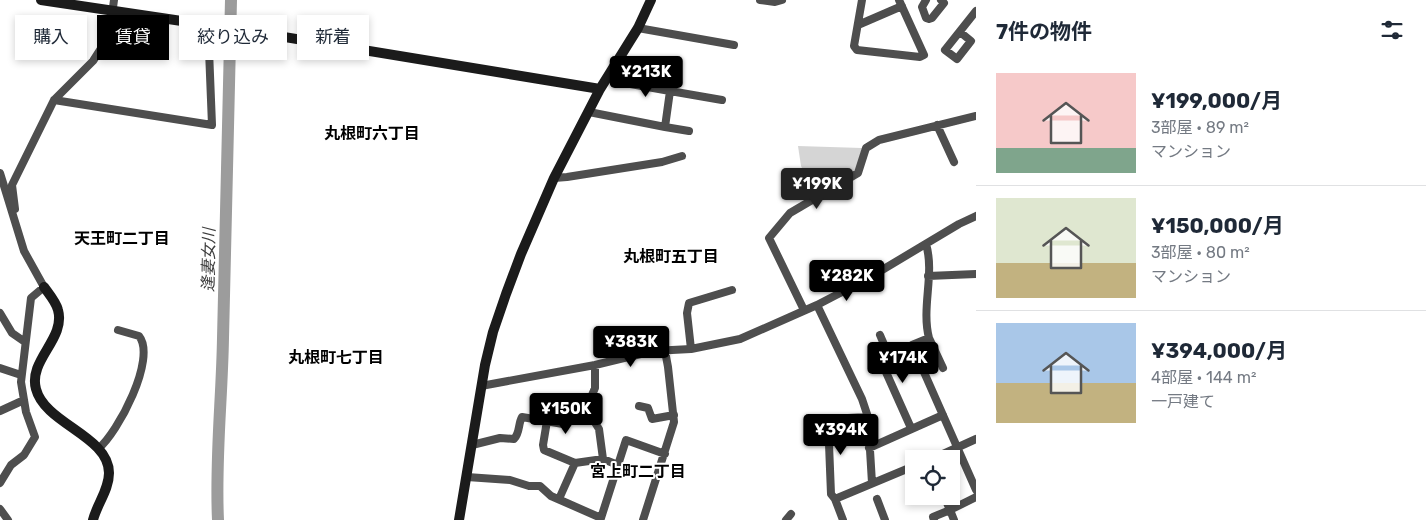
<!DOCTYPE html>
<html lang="ja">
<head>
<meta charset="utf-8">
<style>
	:root { --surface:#fff; --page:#f6f6f7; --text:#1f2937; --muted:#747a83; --line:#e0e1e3; --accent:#000 }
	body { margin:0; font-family:Rubik,"Noto Sans JP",sans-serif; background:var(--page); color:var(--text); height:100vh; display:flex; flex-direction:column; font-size:19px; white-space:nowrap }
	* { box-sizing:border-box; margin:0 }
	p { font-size:16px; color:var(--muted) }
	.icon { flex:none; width:28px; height:28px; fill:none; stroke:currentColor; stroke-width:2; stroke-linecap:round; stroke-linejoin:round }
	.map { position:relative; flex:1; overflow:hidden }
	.drawer { display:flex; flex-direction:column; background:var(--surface); width:450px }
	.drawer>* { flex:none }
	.hud { position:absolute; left:15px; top:15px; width:475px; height:45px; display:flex; gap:10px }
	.controls { position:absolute; left:905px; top:450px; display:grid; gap:10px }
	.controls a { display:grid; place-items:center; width:55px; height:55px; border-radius:0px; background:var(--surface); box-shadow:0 2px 8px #0003; font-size:25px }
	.price { position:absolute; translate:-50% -42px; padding:0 11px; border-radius:5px; background:var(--accent); color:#fff; font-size:16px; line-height:32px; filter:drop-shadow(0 1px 2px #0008) }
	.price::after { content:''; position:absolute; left:50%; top:30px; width:15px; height:11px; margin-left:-8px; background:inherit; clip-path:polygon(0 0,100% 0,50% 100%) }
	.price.selected { background:#222; color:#fff }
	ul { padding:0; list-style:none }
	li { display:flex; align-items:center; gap:15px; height:125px; padding:0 20px }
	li+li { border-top:1px solid var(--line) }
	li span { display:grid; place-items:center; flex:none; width:140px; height:100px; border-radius:0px; color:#555 }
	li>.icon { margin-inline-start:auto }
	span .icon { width:60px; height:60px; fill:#fffc; stroke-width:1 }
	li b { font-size:21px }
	h2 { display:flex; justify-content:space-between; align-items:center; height:60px; padding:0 20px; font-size:21px }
	.chip { padding:0 18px; border-radius:0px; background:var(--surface); box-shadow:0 2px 8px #0003; font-size:18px; line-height:45px }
	.chip.selected { background:var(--accent); color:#fff }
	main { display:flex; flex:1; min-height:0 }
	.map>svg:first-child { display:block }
	.green { fill:#d5d5d5 }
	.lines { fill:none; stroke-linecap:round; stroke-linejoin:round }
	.river { stroke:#9c9c9c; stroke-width:12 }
	.street { stroke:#4e4e4e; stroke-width:8 }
	.secondary { stroke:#1b1b1b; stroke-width:10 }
	.labels { text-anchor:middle; stroke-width:4; stroke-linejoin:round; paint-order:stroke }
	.neighbourhood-label { font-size:16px; font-weight:bold; fill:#000; stroke:#fff }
	.water-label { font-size:16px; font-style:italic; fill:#3d3d3d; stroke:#fff }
</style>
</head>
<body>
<main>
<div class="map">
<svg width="976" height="520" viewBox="0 0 976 520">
	<rect width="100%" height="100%" fill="#fff"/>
	<!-- green -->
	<path class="green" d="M 798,146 L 862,148 L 856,170 L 815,193 L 801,166 Z"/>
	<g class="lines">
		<!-- river -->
		<path class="river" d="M 218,520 C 215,459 222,399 223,338 C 226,225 228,113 231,0"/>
		<!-- street -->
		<path class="street" d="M 760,0 L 775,2 L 782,0
			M 862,0 L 854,46 L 857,50 L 920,57 L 924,55 L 899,0
			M 926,0 L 922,7 L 926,18 L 929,19 L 932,18 L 944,3 L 941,0
			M 858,25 L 902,6
			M 638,28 L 734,45
			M 960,32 L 971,41 L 957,59 L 945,50 L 976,11
			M 625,83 L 670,91
			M 54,100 L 212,125 L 208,25
			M 589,112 L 665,127 L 670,91 L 722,100
			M 937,125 L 954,162
			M 665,127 L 689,131
			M 0,173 L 24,251 L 44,287 L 31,298 L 21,382 L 26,412 L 35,437 L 24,455 L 11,465 L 0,483
			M 554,178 L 567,177 L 662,162 L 682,156
			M 15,209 L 12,185 L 54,100 L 93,61 L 102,47 L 110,30 L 114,0
			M 926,244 C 935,274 921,307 929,338 L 912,345 L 976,490
			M 928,276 L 976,274
			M 817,305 L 862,399 L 868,417 L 872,483
			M 804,310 L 769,238 L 790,213 L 858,173 L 866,148 L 879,140 L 976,116
			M 0,313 L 12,333 L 25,342
			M 880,335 L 889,356
			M 929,338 L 943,368
			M 691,349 L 687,313 L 689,303 L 732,290
			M 0,368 L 21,375
			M 481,386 L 595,365 L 653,351 L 691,349 L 740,339 L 817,305 L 867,279 L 959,224 L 976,216
			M 639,406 L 648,408 L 652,419 L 674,415
			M 0,411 L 24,400
			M 868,417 L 828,419 L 831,494 L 835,499 L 914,466
			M 547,421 L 543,445 L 544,450 L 575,463
			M 594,421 L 599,429 L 603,459
			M 911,428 L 881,361 L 882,359 L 912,345
			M 472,445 L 500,438 L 514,439 C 520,433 518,424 522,417 L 563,424 L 568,421 L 594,421 L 589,402 L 595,388 L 595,365
			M 869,448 L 943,415
			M 98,449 C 118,433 157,358 139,336 L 118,330
			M 932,459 L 976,439
			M 467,477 L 510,480 L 529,486 L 540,486 L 551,496 L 601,518 L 600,520
			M 559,499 L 575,463 L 603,459 L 618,465
			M 835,499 L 843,520
			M 877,499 L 885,520
			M 0,509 L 8,520
			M 601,518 L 626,440 L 665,454
			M 643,520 L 674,422 L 668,367 L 665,351
			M 786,520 L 791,514
			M 934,520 L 933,517 L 950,510 L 944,496
			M 954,520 L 950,510 L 976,497"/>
		<!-- secondary -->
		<path class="secondary" d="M 41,0 L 242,30 L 600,89
			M 44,287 C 49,294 56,302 58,310 C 66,339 28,360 36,389 C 45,424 109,436 109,473 C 109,490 97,504 93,520
			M 459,520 L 485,365 L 493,332 L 506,294 L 521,254 L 554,178 L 600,89 L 638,28 L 651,0"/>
	</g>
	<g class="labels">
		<!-- neighbourhood labels -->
		<g class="neighbourhood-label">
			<text x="372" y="139">丸根町六丁目</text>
			<text x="122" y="244">天王町二丁目</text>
			<text x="671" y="262">丸根町五丁目</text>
			<text x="336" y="363">丸根町七丁目</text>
			<text x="638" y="477">宮上町二丁目</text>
		</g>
		<!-- water labels -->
		<g class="water-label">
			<text transform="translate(208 260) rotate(-89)" y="6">逢妻女川</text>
		</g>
	</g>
</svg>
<div class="controls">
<a><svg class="icon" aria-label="locate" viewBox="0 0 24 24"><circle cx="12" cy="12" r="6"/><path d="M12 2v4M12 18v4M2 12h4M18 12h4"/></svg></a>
</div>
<b class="price" style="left:646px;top:98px">¥213K</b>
<b class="price selected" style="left:817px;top:210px">¥199K</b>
<b class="price" style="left:847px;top:302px">¥282K</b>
<b class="price" style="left:631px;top:368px">¥383K</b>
<b class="price" style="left:903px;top:384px">¥174K</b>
<b class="price" style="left:566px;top:435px">¥150K</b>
<b class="price" style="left:841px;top:456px">¥394K</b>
<div class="hud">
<a class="chip">購入</a>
<a class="chip selected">賃貸</a>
<a class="chip">絞り込み</a>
<a class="chip">新着</a>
</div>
</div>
<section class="drawer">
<h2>7件の物件<svg class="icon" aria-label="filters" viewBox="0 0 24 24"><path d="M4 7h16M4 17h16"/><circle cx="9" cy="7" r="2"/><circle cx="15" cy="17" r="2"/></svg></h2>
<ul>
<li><span style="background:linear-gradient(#f6c9c9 75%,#7fa58c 0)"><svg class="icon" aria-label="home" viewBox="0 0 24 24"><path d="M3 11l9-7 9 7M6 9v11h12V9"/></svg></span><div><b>¥199,000/月</b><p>3部屋 · 89 m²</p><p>マンション</p></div></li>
<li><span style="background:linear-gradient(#dfe7d0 65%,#c2b280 0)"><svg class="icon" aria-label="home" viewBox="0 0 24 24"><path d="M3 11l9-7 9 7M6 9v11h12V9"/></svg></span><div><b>¥150,000/月</b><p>3部屋 · 80 m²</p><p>マンション</p></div></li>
<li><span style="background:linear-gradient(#a9c7e8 60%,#c2b280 0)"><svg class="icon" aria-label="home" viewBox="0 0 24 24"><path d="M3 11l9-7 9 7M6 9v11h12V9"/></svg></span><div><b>¥394,000/月</b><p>4部屋 · 144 m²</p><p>一戸建て</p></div></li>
</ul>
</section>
</main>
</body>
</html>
